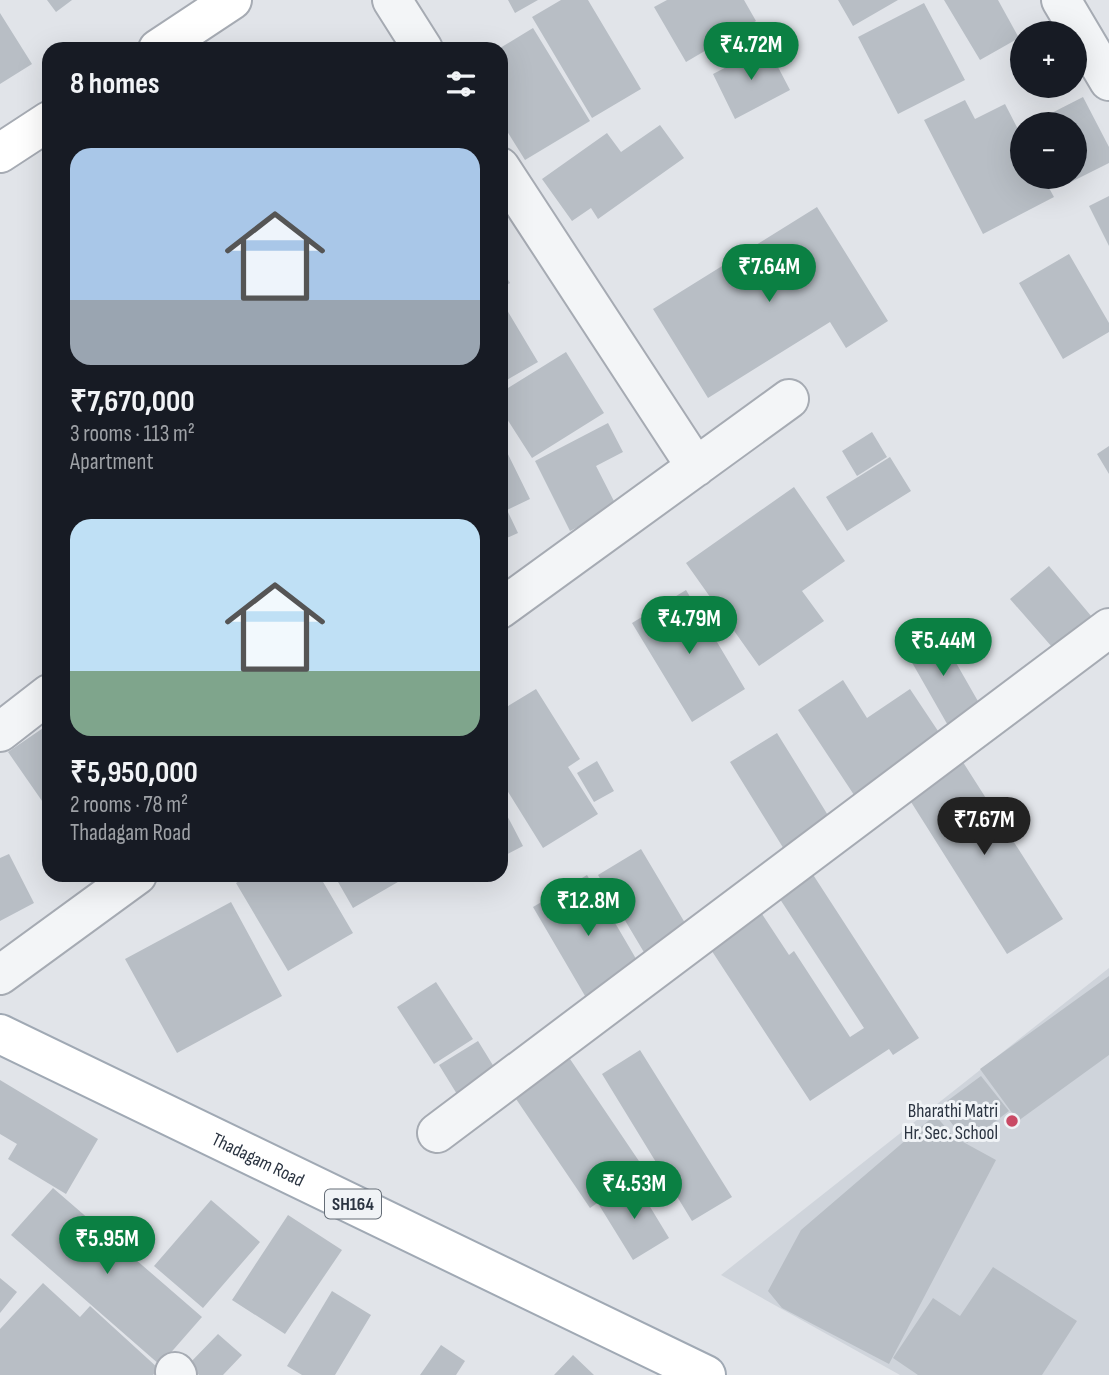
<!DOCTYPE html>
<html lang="en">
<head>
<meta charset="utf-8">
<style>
	:root { --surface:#171b24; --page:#242831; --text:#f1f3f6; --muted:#9ea1a6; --accent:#0b8043 }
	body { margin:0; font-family:"Sofia Sans Condensed",sans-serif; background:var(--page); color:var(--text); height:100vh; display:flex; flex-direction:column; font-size:26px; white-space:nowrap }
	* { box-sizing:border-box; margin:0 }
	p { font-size:23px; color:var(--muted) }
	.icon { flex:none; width:38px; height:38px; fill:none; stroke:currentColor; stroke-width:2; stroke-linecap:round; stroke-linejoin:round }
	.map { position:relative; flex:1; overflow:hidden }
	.side { position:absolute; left:42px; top:42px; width:466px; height:840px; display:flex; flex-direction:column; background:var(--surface); border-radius:21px; box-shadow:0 7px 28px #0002 }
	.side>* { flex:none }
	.buttons { position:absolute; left:1010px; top:21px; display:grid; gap:14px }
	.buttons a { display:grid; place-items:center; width:77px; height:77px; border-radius:50%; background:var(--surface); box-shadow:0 7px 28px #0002; font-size:35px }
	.price { position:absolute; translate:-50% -60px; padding:0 16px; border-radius:24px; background:var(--accent); color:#fff; font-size:23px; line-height:46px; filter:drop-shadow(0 2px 4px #0008) }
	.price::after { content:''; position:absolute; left:50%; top:42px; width:21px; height:16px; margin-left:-10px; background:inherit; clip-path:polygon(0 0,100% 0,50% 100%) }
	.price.on { background:#222; color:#fff }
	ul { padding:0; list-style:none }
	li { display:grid; align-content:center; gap:14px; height:371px; padding:0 28px }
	li span { display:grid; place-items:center; height:217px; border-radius:21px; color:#555 }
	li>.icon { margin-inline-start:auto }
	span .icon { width:126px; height:126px; fill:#fffc; stroke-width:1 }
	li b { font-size:30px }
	h2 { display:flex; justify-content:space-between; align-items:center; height:84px; padding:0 28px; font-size:30px }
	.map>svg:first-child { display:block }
	.built { fill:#cfd4db }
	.building { fill:#b8bec5 }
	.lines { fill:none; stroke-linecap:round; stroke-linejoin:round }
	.minor-casing { stroke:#a6abb3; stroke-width:42 }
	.secondary-casing { stroke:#a6abb3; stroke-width:42 }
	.primary-casing { stroke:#a0a9b4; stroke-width:42 }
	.minor { stroke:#f3f5f7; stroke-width:38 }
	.secondary { stroke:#fff; stroke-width:38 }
	.primary { stroke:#fff; stroke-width:38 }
	.poi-dot { fill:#c94a65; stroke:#f0f3f6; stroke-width:2.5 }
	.labels { text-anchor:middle; stroke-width:6; stroke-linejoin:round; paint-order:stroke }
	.shield { fill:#f0f3f6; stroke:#656d77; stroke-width:2 }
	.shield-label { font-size:18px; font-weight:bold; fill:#2a3340 }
	.poi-label { font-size:19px; fill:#2a3340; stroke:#f0f3f6; text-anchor:end }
	.street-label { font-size:19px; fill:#2a3340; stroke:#f0f3f6 }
</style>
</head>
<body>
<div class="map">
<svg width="1109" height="1375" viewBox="0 0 1109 1375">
	<rect width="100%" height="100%" fill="#e1e4e9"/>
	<!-- built -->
	<path class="built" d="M 1109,968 L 1109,1375 L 900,1375 L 721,1275 Z"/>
	<!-- building -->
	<path class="building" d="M 47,0 L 72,0 L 56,12 Z
		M 508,0 L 538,0 L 515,13 Z
		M 561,0 L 588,0 L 641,89 L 592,118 L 532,17 Z
		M 667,0 L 744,0 L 756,21 L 686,62 L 654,7 Z
		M 838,0 L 898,0 L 853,26 Z
		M 944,0 L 998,0 L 1019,38 L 980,60 Z
		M 924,3 L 965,80 L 898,114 L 858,37 Z
		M 0,13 L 32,64 L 0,84 Z
		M 533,28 L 590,121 L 525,160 L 500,120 L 500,48 Z
		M 767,46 L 790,90 L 735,119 L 713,74 Z
		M 1083,97 L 1109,147 L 1109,163 L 1069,183 L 1066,177 L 1074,177 L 1074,124 L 1038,124 L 1036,121 Z
		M 965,100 L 975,119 L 1005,104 L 1022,137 L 1022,177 L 1043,177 L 1054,197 L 983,234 L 924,120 Z
		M 660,125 L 684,158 L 598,219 L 591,208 L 572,221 L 542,179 L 607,133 L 621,152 Z
		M 1109,196 L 1109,246 L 1089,206 Z
		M 817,207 L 888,321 L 846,348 L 830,322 L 708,398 L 653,309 Z
		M 1069,254 L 1109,323 L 1109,332 L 1063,359 L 1019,283 Z
		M 500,266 L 510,283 L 500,289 Z
		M 504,305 L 538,362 L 500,384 L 500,307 Z
		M 566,352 L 604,413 L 532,458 L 500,408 L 500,393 Z
		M 608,423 L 623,452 L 596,466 L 617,507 L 570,531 L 535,461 Z
		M 872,432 L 887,457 L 857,476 L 842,451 Z
		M 503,444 L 530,499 L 507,510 L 518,533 L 500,541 L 500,445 Z
		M 1109,446 L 1109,474 L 1097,454 Z
		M 890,457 L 911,491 L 847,531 L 826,497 Z
		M 794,487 L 845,561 L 802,591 L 824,621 L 759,666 L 686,563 Z
		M 1049,566 L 1097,623 L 1059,655 L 1010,599 Z
		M 686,590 L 745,689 L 692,722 L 632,623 Z
		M 935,626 L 983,710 L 950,729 L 902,645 Z
		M 843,680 L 867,718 L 910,689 L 946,743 L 858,801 L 798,710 Z
		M 536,689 L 580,759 L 568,767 L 598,814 L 543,848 L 500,779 L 500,711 Z
		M 49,724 L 49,811 L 8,752 Z
		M 777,733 L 834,825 L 787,854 L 730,762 Z
		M 961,759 L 1063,919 L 1007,954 L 906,794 Z
		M 597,761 L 614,791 L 594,802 L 577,773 Z
		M 500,802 L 523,846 L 500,858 Z
		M 641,849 L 688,928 L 645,954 L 598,875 Z
		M 9,854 L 34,903 L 0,921 L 0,858 Z
		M 810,870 L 919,1038 L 893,1055 L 889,1049 L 810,1101 L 704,939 L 756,905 L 789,955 L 794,951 L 850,1037 L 864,1028 L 776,893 Z
		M 249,875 L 319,875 L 353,933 L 288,971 L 236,883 Z
		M 334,875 L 410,875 L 353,908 Z
		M 587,875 L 642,969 L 588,1001 L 533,907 Z
		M 231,902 L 282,996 L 177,1053 L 125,959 Z
		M 1109,976 L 1109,1055 L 1018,1121 L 980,1069 Z
		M 436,982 L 473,1039 L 434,1064 L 397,1007 Z
		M 478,1041 L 499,1075 L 460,1099 L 439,1065 Z
		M 640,1050 L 732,1197 L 692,1221 L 602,1074 Z
		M 570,1059 L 645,1170 L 590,1208 L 514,1096 Z
		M 981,1076 L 1009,1111 L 967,1143 L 939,1107 Z
		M 0,1080 L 98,1139 L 66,1194 L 8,1159 L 17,1144 L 0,1134 Z
		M 935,1115 L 954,1137 L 996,1160 L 889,1364 L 782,1308 L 768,1291 L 801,1230 Z
		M 635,1182 L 669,1238 L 633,1260 L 599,1205 Z
		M 53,1188 L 202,1317 L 160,1365 L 11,1235 Z
		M 211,1200 L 260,1242 L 203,1308 L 154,1266 Z
		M 288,1215 L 342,1250 L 285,1334 L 232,1300 Z
		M 993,1267 L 1077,1321 L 1042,1375 L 918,1375 L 893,1358 L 933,1298 L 960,1316 Z
		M 0,1278 L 17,1292 L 0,1313 Z
		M 43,1283 L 80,1317 L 90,1306 L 159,1369 L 153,1375 L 0,1375 L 0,1329 Z
		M 332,1291 L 371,1315 L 335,1375 L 302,1375 L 287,1366 Z
		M 218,1334 L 242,1355 L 223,1375 L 199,1375 L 188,1365 Z
		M 441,1345 L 465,1361 L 456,1375 L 420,1375 Z
		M 573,1355 L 594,1375 L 554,1375 Z"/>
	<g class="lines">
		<!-- minor casing -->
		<g class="minor-casing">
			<path id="minor" d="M 392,0 L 423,49
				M 1061,0 L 1109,81
				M 500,167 L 696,467
				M 500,609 L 789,399
				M 0,732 L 49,694
				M 0,975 L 137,875
				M 437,1133 L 1109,628
				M 175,1372 L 177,1375"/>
		</g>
		<!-- secondary casing -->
		<g class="secondary-casing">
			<path id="secondary" d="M 158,49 L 232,0
				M 0,153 L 49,121"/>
		</g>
		<!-- primary casing -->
		<g class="primary-casing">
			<g id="primary">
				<path id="s1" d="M 0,1034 L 706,1375"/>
			</g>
		</g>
		<!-- minor -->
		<use href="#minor" class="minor"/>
		<!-- secondary -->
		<use href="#secondary" class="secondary"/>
		<!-- primary -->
		<use href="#primary" class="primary"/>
	</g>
	<!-- markers -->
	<circle class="poi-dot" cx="1012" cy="1121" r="7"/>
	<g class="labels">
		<!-- shield labels -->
		<rect class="shield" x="325" y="1189.5" width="56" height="29" rx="5"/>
		<g class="shield-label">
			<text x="353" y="1210">SH164</text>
		</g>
		<!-- poi labels -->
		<g class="poi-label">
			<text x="998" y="1117">Bharathi Matri<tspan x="998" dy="22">Hr. Sec. School</tspan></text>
		</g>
		<!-- street labels -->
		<g class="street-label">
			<text dy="7" stroke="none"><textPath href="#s1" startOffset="287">Thadagam Road</textPath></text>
		</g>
	</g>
</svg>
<div class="buttons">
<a>+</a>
<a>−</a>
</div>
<b class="price" style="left:751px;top:82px">₹4.72M</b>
<b class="price" style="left:769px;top:304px">₹7.64M</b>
<b class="price" style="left:689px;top:656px">₹4.79M</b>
<b class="price" style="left:943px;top:678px">₹5.44M</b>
<b class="price on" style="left:984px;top:857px">₹7.67M</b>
<b class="price" style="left:588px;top:938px">₹12.8M</b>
<b class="price" style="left:634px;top:1221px">₹4.53M</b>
<b class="price" style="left:107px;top:1276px">₹5.95M</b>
<section class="side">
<h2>8 homes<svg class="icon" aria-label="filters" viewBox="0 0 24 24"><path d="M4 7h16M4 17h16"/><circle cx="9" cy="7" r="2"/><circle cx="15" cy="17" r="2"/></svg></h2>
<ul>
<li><span style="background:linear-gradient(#a9c7e8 70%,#9aa5b1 0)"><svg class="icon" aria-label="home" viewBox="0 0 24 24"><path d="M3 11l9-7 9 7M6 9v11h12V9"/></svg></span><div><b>₹7,670,000</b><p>3 rooms · 113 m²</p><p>Apartment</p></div></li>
<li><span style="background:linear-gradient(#bfe0f5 70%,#7fa58c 0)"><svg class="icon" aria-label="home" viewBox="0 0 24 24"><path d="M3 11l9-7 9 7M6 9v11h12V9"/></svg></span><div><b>₹5,950,000</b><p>2 rooms · 78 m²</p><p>Thadagam Road</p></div></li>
</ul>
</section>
</div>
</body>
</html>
